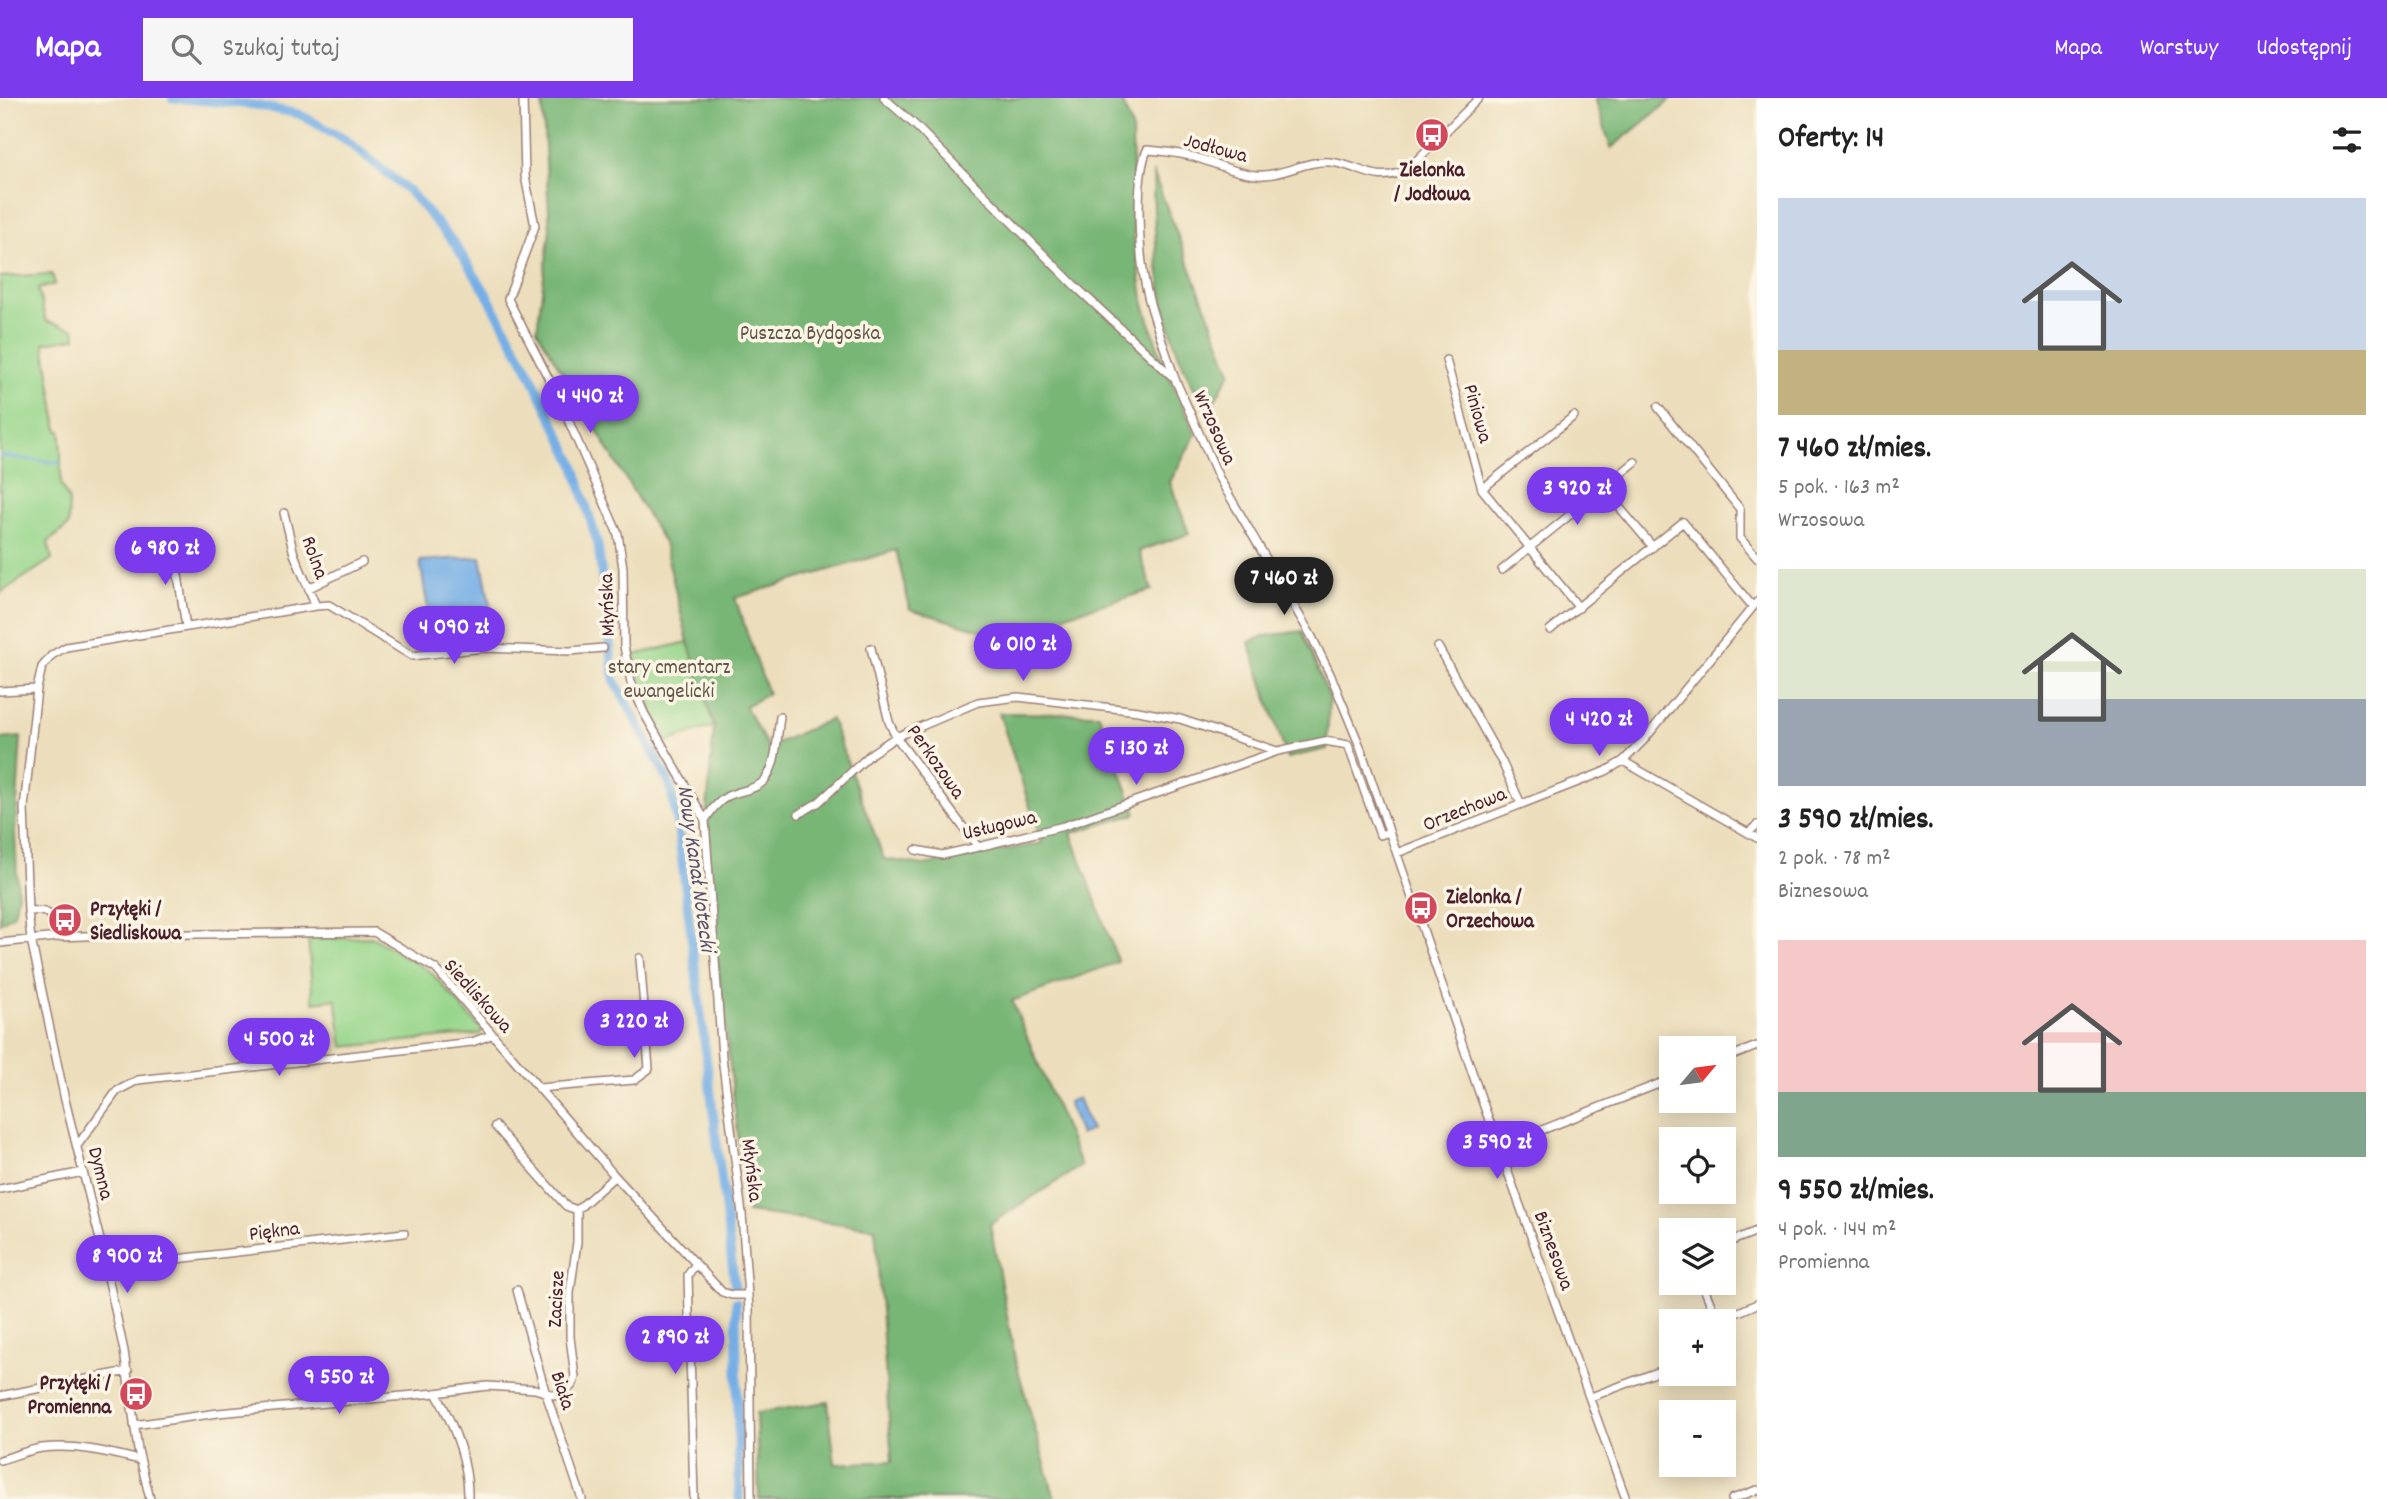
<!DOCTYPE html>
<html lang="pl">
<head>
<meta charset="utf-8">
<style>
	:root { --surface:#fff; --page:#f6f6f6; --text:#222; --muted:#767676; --accent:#7c3aed }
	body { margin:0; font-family:Dekko,sans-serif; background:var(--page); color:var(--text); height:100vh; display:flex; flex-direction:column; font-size:26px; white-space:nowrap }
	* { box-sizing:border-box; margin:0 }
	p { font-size:23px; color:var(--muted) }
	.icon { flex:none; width:38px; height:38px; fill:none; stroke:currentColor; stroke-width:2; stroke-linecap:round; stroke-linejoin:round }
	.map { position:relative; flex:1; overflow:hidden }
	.sheet { display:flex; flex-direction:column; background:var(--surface); width:630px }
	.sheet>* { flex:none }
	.needle { width:46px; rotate:61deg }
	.buttons { position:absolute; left:1659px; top:938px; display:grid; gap:14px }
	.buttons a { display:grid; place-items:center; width:77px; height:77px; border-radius:0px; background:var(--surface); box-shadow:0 4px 18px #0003; font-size:35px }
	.price { position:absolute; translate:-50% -60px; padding:0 16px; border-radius:24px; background:var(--accent); color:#fff; font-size:23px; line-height:46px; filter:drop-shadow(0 2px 4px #0008) }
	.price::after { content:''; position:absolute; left:50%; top:42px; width:21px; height:16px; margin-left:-10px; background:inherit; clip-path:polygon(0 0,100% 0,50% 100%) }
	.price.on { background:#222; color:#fff }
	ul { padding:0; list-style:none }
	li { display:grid; align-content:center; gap:14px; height:371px; padding:0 21px }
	li span { display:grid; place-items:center; height:217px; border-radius:0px; color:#555 }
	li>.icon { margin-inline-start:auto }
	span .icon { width:126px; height:126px; fill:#fffc; stroke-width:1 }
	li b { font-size:30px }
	h2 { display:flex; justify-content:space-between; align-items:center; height:84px; padding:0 21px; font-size:30px }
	header { display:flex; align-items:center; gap:42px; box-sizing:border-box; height:98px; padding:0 35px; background:var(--accent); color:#fff }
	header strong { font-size:33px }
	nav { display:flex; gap:38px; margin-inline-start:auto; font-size:24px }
	.search { width:490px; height:63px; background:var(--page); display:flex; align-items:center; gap:18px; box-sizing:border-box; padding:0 24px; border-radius:0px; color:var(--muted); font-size:26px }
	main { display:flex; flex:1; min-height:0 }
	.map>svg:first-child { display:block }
	.green { fill:#96d58a; stroke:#707a5a; stroke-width:2 }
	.forest { fill:#78b676; stroke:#616a50; stroke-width:2 }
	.water { fill:#75aee5; stroke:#606688; stroke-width:2 }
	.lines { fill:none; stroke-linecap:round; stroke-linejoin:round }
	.stream { stroke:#75aee5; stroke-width:2.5 }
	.canal { stroke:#75aee5; stroke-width:9 }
	.minor-casing { stroke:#9b7e74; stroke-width:10 }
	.minor { stroke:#fff; stroke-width:7 }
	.labels { text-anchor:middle; stroke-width:7; stroke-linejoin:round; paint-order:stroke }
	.street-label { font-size:21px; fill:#4a1f2b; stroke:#fcf5e5 }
	.poi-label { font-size:21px; font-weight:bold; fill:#4a1f2b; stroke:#fcf5e5; text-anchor:start }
	.park-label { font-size:21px; fill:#615648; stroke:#fcf5e5 }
	.water-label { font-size:23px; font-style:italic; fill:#59516c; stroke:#fcf5e5 }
</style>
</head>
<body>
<header>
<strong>Mapa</strong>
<div class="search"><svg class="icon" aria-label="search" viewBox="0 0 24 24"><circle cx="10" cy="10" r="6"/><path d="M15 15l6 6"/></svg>Szukaj tutaj</div>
<nav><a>Mapa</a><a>Warstwy</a><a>Udostępnij</a></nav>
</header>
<main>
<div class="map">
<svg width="1757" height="1401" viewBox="0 0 1757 1401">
	<rect width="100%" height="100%" fill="#fcf5e5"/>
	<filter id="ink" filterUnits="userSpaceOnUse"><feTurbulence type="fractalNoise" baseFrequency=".0143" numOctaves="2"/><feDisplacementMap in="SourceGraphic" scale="14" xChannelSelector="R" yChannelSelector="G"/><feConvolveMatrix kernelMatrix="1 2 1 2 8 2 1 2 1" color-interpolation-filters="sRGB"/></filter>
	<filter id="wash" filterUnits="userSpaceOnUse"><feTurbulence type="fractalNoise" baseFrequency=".00686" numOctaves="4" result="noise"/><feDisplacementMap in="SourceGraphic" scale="28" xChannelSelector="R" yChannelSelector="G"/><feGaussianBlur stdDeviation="1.57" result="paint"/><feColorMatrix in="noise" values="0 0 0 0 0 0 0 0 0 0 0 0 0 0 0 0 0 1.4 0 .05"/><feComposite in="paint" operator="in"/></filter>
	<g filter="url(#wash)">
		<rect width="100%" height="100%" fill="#ecdebc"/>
		<!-- green -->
		<path class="green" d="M 52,176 L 55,186 L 38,191 L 46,223 L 74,231 L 76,240 L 44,245 L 58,333 L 61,333 L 61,386 L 69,403 L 68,428 L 48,444 L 52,461 L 0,495 L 0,179 Z
			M 688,544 L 714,628 L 666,644 L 642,589 L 634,557 Z
			M 372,839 L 431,874 L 482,932 L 480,936 L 343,949 L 336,901 L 313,904 L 308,841 Z"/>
		<!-- forest -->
		<path class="forest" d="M 542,0 L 1121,0 L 1132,30 L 1134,143 L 1144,206 L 1162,262 L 1196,336 L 1170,384 L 1189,436 L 1139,453 L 1152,492 L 996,537 L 910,511 L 896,452 L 735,500 L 768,596 L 745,608 L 768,649 L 831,621 L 884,761 L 924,767 L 1042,745 L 999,615 L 1099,616 L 1136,716 L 1071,735 L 1118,864 L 1012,903 L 1081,1068 L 990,1126 L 1015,1261 L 1055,1401 L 759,1401 L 756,1315 L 828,1304 L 835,1366 L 892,1363 L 875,1130 L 747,1114 L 704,747 L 714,628 L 688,544 L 664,445 L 537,232 L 550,131 Z
			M 1595,0 L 1673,0 L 1611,50 Z
			M 1153,74 L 1231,274 L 1208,314 C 1201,302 1193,289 1187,276 C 1157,212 1154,143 1153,74 Z
			M 1302,533 L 1329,599 L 1327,651 L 1287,660 L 1249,544 L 1265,538 Z
			M 21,639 L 15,736 L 18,796 L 14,816 L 0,825 L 0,641 Z"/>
		<!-- water -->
		<path class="water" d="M 481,459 L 495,532 L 433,542 L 420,463 Z
			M 1078,1000 L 1091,1032 L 1080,1037 L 1068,1004 Z"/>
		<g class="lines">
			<!-- stream -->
			<path class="stream" d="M 0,358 L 60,365"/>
			<!-- canal -->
			<path class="canal" d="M 172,0 L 255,7 L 299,16 L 346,42 L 410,94 L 454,145 L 485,193 L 527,269 L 574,366 L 598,447 L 614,581 L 670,686 L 678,732 L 735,1190
				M 736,1204 L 739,1401"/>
		</g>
	</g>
	<g filter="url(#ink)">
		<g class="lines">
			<!-- minor casing -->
			<g class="minor-casing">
				<path id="minor" d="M 523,0 L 525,78 L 535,128 L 508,201 L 559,301 L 618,436 L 623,470 L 624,548 L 631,584 L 644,615 L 705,722 L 722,959 L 742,1116 L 749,1211 L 751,1401
					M 884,0 L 915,27 L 1075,188 L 1175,281 L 1219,380 L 1312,539 L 1331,578 L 1359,646 L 1480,997 L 1626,1401
					M 1446,262 L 1482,391 L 1579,510
					M 1175,281 C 1166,253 1155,226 1148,198 C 1139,165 1134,83 1147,52 C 1162,53 1179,55 1194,59 C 1215,65 1235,75 1256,77 C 1282,79 1305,62 1330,64 C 1361,67 1375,88 1408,71 L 1479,0
					M 1658,309 L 1740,411 L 1740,440 L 1757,460
					M 1603,390 L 1653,449
					M 1482,391 L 1574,318
					M 173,445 L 186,529
					M 1502,472 L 1635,364
					M 309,490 L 362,464
					M 316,508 L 329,507 L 412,558 L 484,550 L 570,553 L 603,550
					M 1550,532 L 1683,424 L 1753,509
					M 1438,549 L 1502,664 L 1521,706
					M 871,550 L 889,624 L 896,639 L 978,749
					M 0,593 L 37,591
					M 1623,663 L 1757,740
					M 799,716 L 819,704 L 872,655 L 896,639 L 978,604 L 1018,599 L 1138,613 L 1180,621 L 1277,653
					M 705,722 C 711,713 717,704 728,698 C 739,692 754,693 764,683 C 777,669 777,637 780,619
					M 1748,735 L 1757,727
					M 916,752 L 942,757 L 978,749 L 1064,728 L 1278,653 L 1325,643 L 1348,647 L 1380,737 L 1389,734
					M 1397,755 L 1606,673 L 1623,663 L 1643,643 L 1757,504
					M 28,813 C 51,811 55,818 58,839
					M 0,845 L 58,839 L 110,837 L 374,834 L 436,871 L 615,1078 L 722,1194 L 732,1197 L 748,1197
					M 1724,961 L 1757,948
					M 539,990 L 634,982 L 649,971 L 640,860
					M 495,1028 L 566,1108 L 577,1112 L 615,1078
					M 77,1048 L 117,993 L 138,982 L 472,944 L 491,937
					M 1499,1049 L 1671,981
					M 0,1091 L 83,1074
					M 1724,1146 L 1757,1133
					M 106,1169 L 404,1135
					M 1702,1185 L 1717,1222
					M 517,1192 L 545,1293 L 582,1401
					M 1718,1223 L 1757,1206
					M 436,1295 C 454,1327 469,1364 468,1401
					M 0,1298 L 128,1273
					M 1591,1299 L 1671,1269
					M 134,1327 L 218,1315 L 436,1295 L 487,1288 L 535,1291 L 557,1298 L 564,1296 L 573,1286 L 575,1279 L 570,1239 L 570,1195 L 577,1144 L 577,1112
					M 0,1362 C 14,1358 28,1352 42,1350 C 76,1346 107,1354 140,1362
					M 150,1401 L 138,1352 L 124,1253 L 100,1142 L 65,1002 L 31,841 L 28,813 L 24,710 L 37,591 L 42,569 L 52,557 L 66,549 L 316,508 L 294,456 L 284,415
					M 694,1401 L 688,1177 L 695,1167
					M 1732,1401 L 1757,1392"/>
			</g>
			<!-- minor -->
			<use href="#minor" class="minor"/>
		</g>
	</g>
	<!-- icons -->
	<defs>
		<g id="bus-disc" transform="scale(1.75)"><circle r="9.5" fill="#d1495b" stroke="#fcf5e5"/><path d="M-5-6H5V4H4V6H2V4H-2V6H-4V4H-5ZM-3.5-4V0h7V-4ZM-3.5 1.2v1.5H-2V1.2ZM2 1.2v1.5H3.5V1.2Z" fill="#fff"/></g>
	</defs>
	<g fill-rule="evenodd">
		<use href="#bus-disc" x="1432" y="37"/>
		<use href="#bus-disc" x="1421" y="810"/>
		<use href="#bus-disc" x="65" y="822"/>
		<use href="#bus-disc" x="136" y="1296"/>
	</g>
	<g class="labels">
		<!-- street labels -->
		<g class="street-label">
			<text transform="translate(1216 49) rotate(15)" y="7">Jodłowa</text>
			<text transform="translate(1479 315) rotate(74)" y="7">Piniowa</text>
			<text transform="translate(1216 329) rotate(66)" y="7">Wrzosowa</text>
			<text transform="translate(316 459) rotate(70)" y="7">Rolna</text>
			<text transform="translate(606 507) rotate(-92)" y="7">Młyńska</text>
			<text transform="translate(937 663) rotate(55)" y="7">Perkozowa</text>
			<text transform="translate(1464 710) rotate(-22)" y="7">Orzechowa</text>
			<text transform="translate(999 726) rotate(-13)" y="7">Usługowa</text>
			<text transform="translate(479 897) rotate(48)" y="7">Siedliskowa</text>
			<text transform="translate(753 1072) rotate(83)" y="7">Młyńska</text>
			<text transform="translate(102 1075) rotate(76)" y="7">Dymna</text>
			<text transform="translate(274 1132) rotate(-7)" y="7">Piękna</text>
			<text transform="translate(1555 1152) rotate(70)" y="7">Biznesowa</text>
			<text transform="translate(555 1201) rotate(-87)" y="7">Zacisze</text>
			<text transform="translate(564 1292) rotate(72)" y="7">Biała</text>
		</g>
		<!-- poi labels -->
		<g class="poi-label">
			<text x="1432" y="78" text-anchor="middle">Zielonka<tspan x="1432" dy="24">/ Jodłowa</tspan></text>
			<text x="1446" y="805">Zielonka /<tspan x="1446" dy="24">Orzechowa</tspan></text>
			<text x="90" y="817">Przyłęki /<tspan x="90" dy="24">Siedliskowa</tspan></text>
			<text x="111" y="1291" text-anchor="end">Przyłęki /<tspan x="111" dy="24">Promienna</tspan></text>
		</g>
		<!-- park labels -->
		<g class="park-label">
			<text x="810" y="241">Puszcza Bydgoska</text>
			<text x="669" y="575">stary cmentarz<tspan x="669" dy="24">ewangelicki</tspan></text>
		</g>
		<!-- water labels -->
		<g class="water-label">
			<text transform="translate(698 770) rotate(82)" y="8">Nowy Kanał Notecki</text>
		</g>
	</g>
</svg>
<div class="buttons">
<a><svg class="needle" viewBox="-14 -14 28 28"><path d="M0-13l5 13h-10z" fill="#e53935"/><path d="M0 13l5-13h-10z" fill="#767676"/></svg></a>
<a><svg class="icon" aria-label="locate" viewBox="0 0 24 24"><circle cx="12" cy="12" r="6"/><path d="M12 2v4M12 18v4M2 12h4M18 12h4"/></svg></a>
<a><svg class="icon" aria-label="layers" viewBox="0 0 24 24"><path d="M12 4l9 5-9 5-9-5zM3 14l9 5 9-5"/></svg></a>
<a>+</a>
<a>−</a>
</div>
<b class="price" style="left:590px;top:337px">4 440 zł</b>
<b class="price" style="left:1577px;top:429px">3 920 zł</b>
<b class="price" style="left:165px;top:489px">6 980 zł</b>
<b class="price on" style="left:1284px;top:519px">7 460 zł</b>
<b class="price" style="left:454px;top:568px">4 090 zł</b>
<b class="price" style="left:1023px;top:585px">6 010 zł</b>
<b class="price" style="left:1599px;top:660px">4 420 zł</b>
<b class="price" style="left:1136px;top:689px">5 130 zł</b>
<b class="price" style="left:634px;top:962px">3 220 zł</b>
<b class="price" style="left:279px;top:980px">4 500 zł</b>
<b class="price" style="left:1497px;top:1083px">3 590 zł</b>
<b class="price" style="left:127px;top:1197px">8 900 zł</b>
<b class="price" style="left:675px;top:1278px">2 890 zł</b>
<b class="price" style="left:339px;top:1318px">9 550 zł</b>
</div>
<section class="sheet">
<h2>Oferty: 14<svg class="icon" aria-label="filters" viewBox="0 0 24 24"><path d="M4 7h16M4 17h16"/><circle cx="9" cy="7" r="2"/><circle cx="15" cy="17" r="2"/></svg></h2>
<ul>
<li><span style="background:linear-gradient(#c9d6e8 70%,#c2b280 0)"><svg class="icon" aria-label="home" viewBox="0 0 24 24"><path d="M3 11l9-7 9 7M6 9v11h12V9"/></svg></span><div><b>7 460 zł/mies.</b><p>5 pok. · 163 m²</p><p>Wrzosowa</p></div></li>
<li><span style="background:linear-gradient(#dfe7d0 60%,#9aa5b1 0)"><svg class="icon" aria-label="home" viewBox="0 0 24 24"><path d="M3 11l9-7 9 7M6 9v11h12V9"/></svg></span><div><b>3 590 zł/mies.</b><p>2 pok. · 78 m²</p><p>Biznesowa</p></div></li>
<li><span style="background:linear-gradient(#f6c9c9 70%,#7fa58c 0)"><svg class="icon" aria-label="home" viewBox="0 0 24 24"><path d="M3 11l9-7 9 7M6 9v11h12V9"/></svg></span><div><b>9 550 zł/mies.</b><p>4 pok. · 144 m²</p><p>Promienna</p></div></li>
</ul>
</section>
</main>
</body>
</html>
